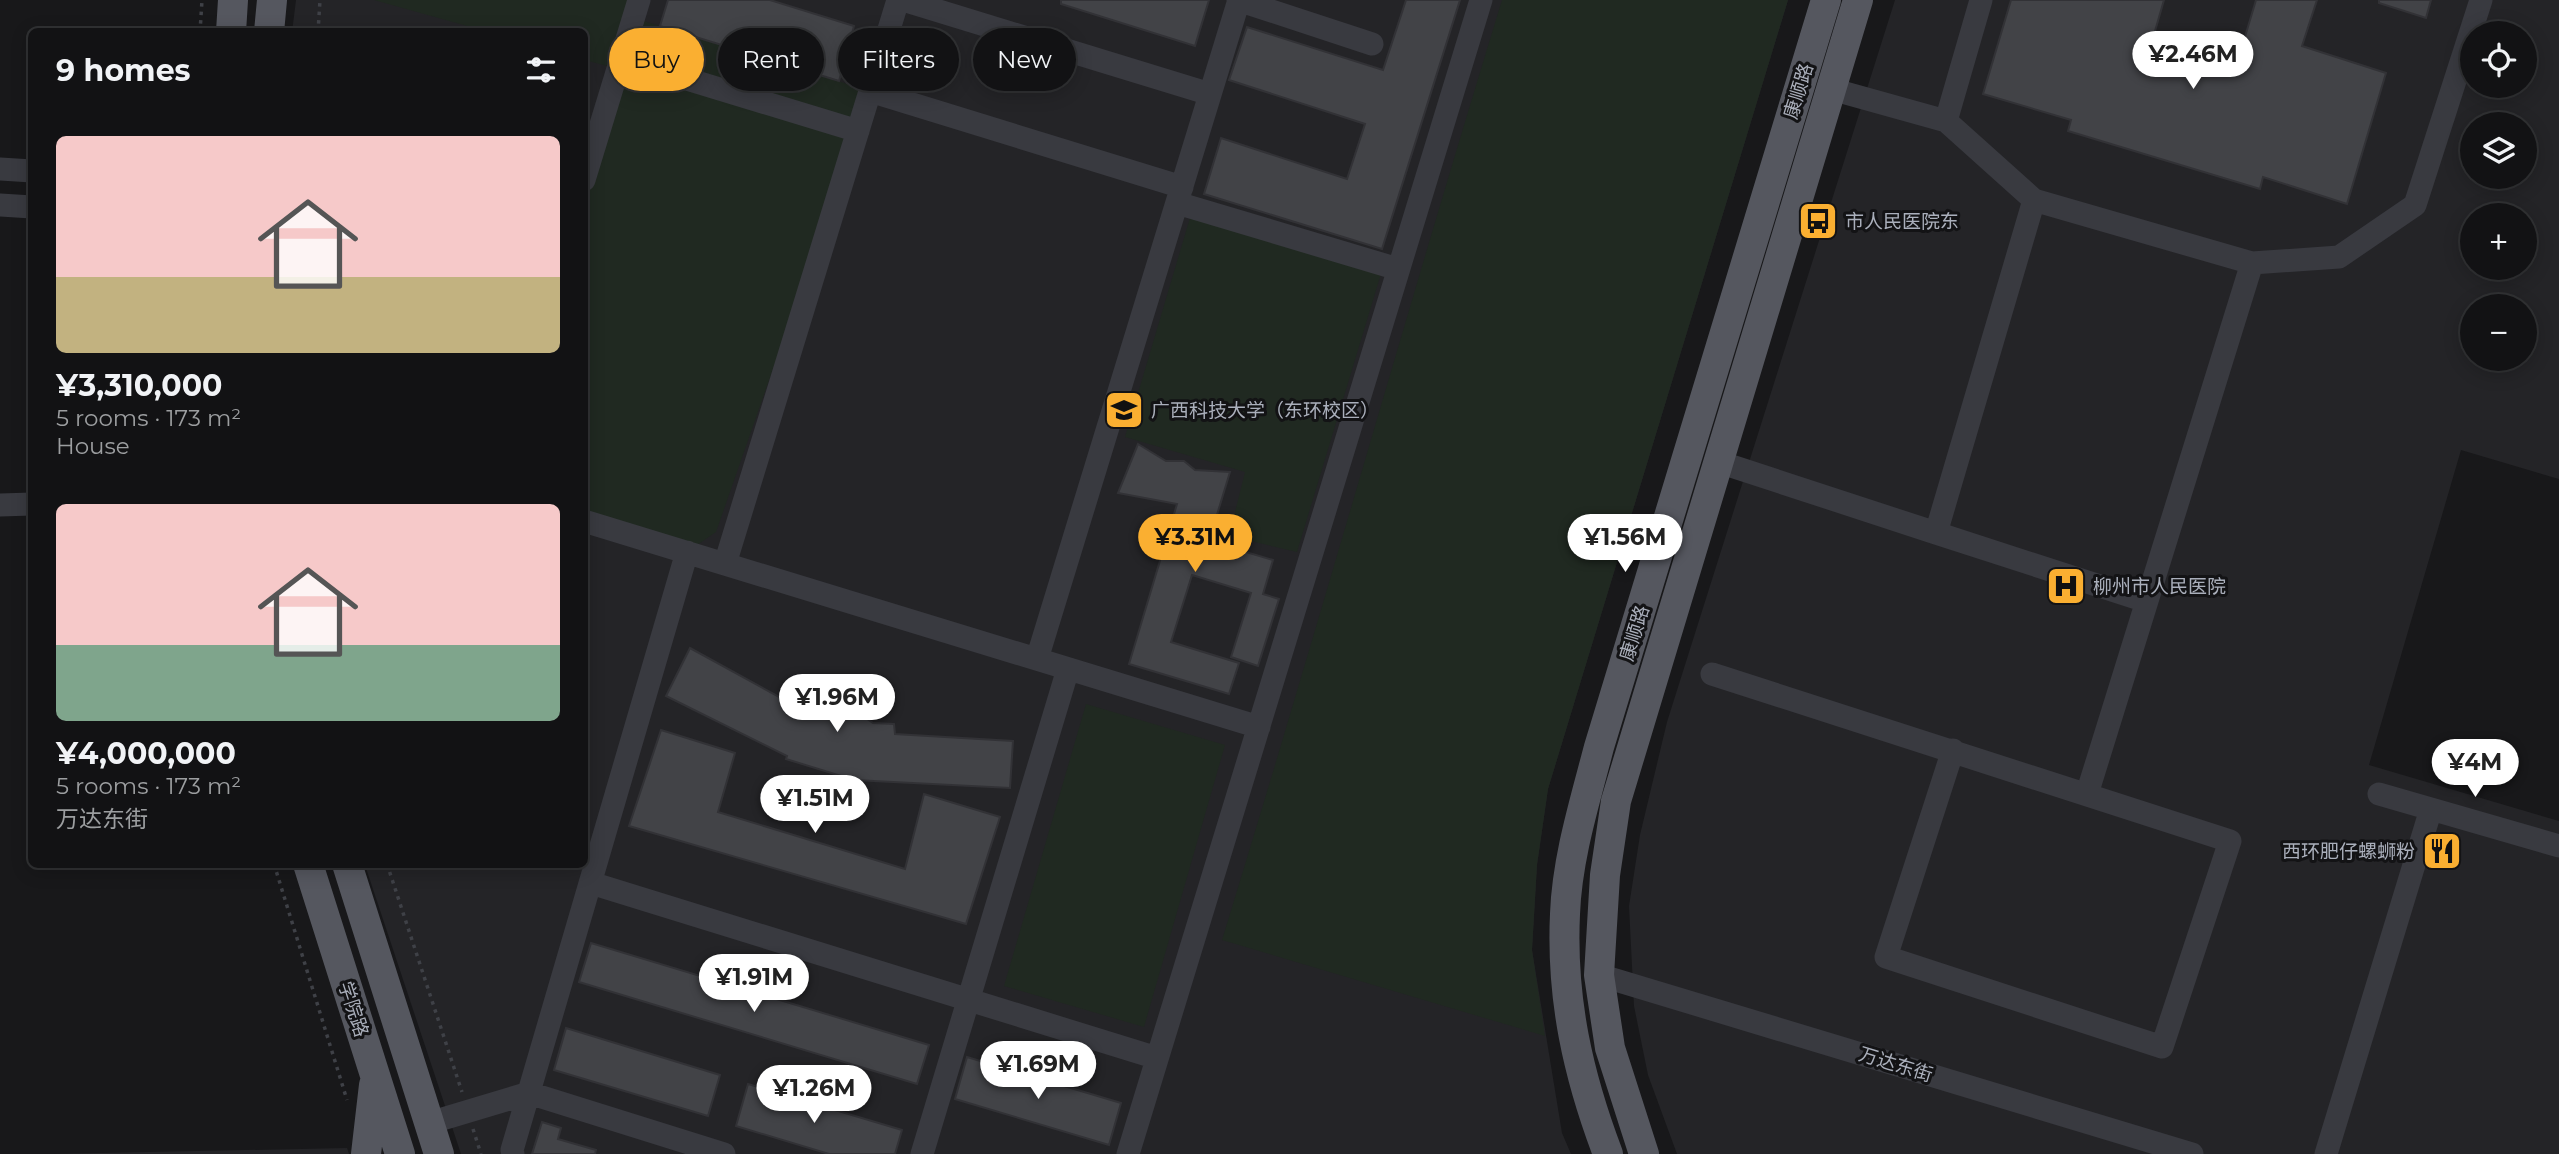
<!DOCTYPE html>
<html lang="en">
<head>
<meta charset="utf-8">
<style>
	:root { --surface:#121214; --page:#1f2022; --text:#f1f3f6; --muted:#9c9ea0; --line:#313234; --accent:#faaf31 }
	body { margin:0; font-family:Montserrat,"Noto Sans SC",sans-serif; background:var(--page); color:var(--text); height:100vh; display:flex; flex-direction:column; font-size:26px; white-space:nowrap }
	* { box-sizing:border-box; margin:0 }
	p { font-size:23px; color:var(--muted) }
	.icon { flex:none; width:38px; height:38px; fill:none; stroke:currentColor; stroke-width:2; stroke-linecap:round; stroke-linejoin:round }
	.map { position:relative; flex:1; overflow:hidden }
	.side { position:absolute; left:28px; top:28px; width:560px; height:840px; display:flex; flex-direction:column; background:var(--surface); border-radius:10px; box-shadow:0 4px 18px #0003,0 0 0 2px var(--line) }
	.side>* { flex:none }
	.hud { position:absolute; left:609px; top:28px; width:665px; height:63px; display:flex; gap:14px }
	.tools { position:absolute; left:2460px; top:21px; display:grid; gap:14px }
	.tools a { display:grid; place-items:center; width:77px; height:77px; border-radius:50%; background:var(--surface); box-shadow:0 4px 18px #0003,0 0 0 2px var(--line); font-size:35px }
	.price { position:absolute; translate:-50% -60px; padding:0 16px; border-radius:24px; background:#fff; color:#222; font-size:23px; line-height:46px; filter:drop-shadow(0 2px 4px #0008) }
	.price::after { content:''; position:absolute; left:50%; top:42px; width:21px; height:16px; margin-left:-10px; background:inherit; clip-path:polygon(0 0,100% 0,50% 100%) }
	.price.selected { background:var(--accent); color:#111 }
	ul { padding:0; list-style:none }
	li { display:grid; align-content:center; gap:14px; height:371px; padding:0 28px }
	li span { display:grid; place-items:center; height:217px; border-radius:10px; color:#555 }
	li>.icon { margin-inline-start:auto }
	span .icon { width:126px; height:126px; fill:#fffc; stroke-width:1 }
	li b { font-size:30px }
	h2 { display:flex; justify-content:space-between; align-items:center; height:84px; padding:0 28px; font-size:30px }
	.pill { padding:0 24px; border-radius:32px; background:var(--surface); box-shadow:0 4px 18px #0003,0 0 0 2px var(--line); font-size:24px; line-height:63px }
	.pill.selected { background:var(--accent); color:#111 }
	.map>svg:first-child { display:block }
	.built { fill:#242427; fill-rule:evenodd }
	.green { fill:#202921 }
	.building { fill:#424347; stroke:#323236; stroke-width:2 }
	.lines { fill:none; stroke-linecap:round; stroke-linejoin:round }
	.path { stroke:#3f4147; stroke-width:3.5; stroke-dasharray:3.5 5; stroke-linecap:butt }
	.minor { stroke:#393a40; stroke-width:23 }
	.major { stroke:#55575f; stroke-width:30 }
	.labels { text-anchor:middle; stroke-width:6; stroke-linejoin:round; paint-order:stroke }
	.street-label { font-size:19px; fill:#aaafbb; stroke:#131315 }
	.poi-label { font-size:19px; fill:#aaafbb; stroke:#131315; text-anchor:start }
</style>
</head>
<body>
<div class="map">
<svg width="2559" height="1154" viewBox="0 0 2559 1154">
	<rect width="100%" height="100%" fill="#18181a"/>
	<!-- built -->
	<path class="built" d="M 296,0 L 1788,0 L 1548,789 L 1537,865 L 1532,950 L 1562,1133 L 1571,1154 L 461,1154 L 365,865 L 584,864 L 584,32 L 292,32 Z
		M 1895,0 L 2559,0 L 2559,479 L 2461,450 L 2369,765 L 2559,821 L 2559,1154 L 1677,1154 L 1648,1075 L 1634,1006 L 1629,906 L 1640,835 L 1667,722 ZM 2473,33 L 2525,33 L 2525,86 L 2473,86 ZM 2473,124 L 2525,124 L 2525,177 L 2473,177 ZM 2473,215 L 2525,215 L 2525,268 L 2473,268 ZM 2473,306 L 2525,306 L 2525,359 L 2473,359 Z
		M 347,1148 L 349,1154 L 52,1154 Z"/>
	<!-- green -->
	<path class="green" d="M 374,0 L 639,0 L 634,18 L 870,91 L 716,532 L 687,552 L 585,521 L 585,180 L 618,69 L 585,60 L 584,32 L 485,31 Z
		M 1502,0 L 1788,0 L 1548,789 L 1537,865 L 1532,950 L 1545,1036 L 1222,940 C 1318,628 1406,313 1502,0 Z
		M 1192,211 L 1383,267 L 1297,552 L 1229,536 L 1245,472 L 1125,437 Z
		M 1086,704 L 1225,745 L 1144,1027 L 1004,986 Z"/>
	<!-- building -->
	<path class="building" d="M 668,0 L 770,0 L 854,26 L 839,81 L 660,26 Z
		M 1061,0 L 1209,0 L 1195,46 L 1061,4 Z
		M 1406,0 L 1460,0 L 1382,249 L 1204,194 L 1221,138 L 1347,179 L 1365,124 L 1229,80 L 1247,27 L 1383,70 Z
		M 2011,0 L 2164,0 L 2151,45 L 2235,70 L 2256,0 L 2317,0 L 2302,46 L 2386,73 L 2347,204 L 2263,177 L 2260,189 L 2068,131 L 2071,120 L 1983,94 Z
		M 2379,0 L 2431,0 L 2426,18 L 2379,3 Z
		M 1138,444 L 1166,461 L 1184,461 L 1195,470 L 1230,472 L 1209,541 L 1273,560 L 1263,594 L 1279,599 L 1258,666 L 1231,657 L 1251,593 L 1192,575 L 1171,642 L 1239,663 L 1229,694 L 1129,664 L 1177,504 L 1118,493 Z
		M 690,648 L 792,704 L 800,696 L 813,704 L 837,705 L 856,711 L 873,723 L 894,724 L 895,734 L 1013,741 L 1010,788 L 854,780 L 786,759 L 787,756 L 666,696 Z
		M 661,730 L 735,753 L 718,812 L 905,869 L 924,794 L 1000,817 L 966,924 L 629,826 Z
		M 591,943 L 929,1045 L 917,1084 L 579,982 Z
		M 566,1028 L 720,1075 L 708,1116 L 554,1070 Z
		M 967,1057 L 1121,1103 L 1109,1145 L 955,1099 Z
		M 748,1084 L 902,1130 L 895,1154 L 829,1154 L 736,1126 Z
		M 542,1122 L 561,1128 L 558,1139 L 596,1150 L 595,1154 L 532,1154 Z"/>
	<g class="lines">
		<!-- path -->
		<path class="path" d="M 200,32 L 202,0
			M 318,32 L 320,0
			M 274,864 L 347,1100
			M 387,864 L 462,1092
			M 473,1129 L 481,1154"/>
		<!-- minor -->
		<path class="minor" d="M 903,0 L 1210,94
			M 1238,0 L 1372,44
			M 621,59 L 858,131
			M 1831,89 L 1946,121 L 2034,200 L 2252,263 L 2339,257 L 2415,205 L 2481,0
			M 870,91 L 1182,187
			M 1946,121 L 1981,0
			M 0,169 L 32,171
			M 584,180 L 639,0
			M 1177,203 L 1398,269
			M 0,205 L 32,207
			M 1719,462 L 1936,533 L 2034,200
			M 0,505 L 32,504
			M 584,521 L 1259,727
			M 1936,533 L 2146,601
			M 725,564 L 898,0
			M 1037,659 L 1239,0
			M 1712,674 L 2230,841 L 2162,1047 L 1886,957 L 1953,750
			M 2087,794 L 2252,263
			M 2379,794 L 2559,846
			M 591,883 L 1157,1058
			M 1599,975 L 2192,1154
			M 429,1123 L 529,1093 L 724,1154
			M 513,1154 L 512,1150 L 687,552
			M 922,1154 L 1068,669
			M 1128,1154 L 1481,0
			M 2326,1154 L 2431,809"/>
		<!-- major -->
		<path class="major" d="M 231,32 L 233,0
			M 269,32 L 272,0
			M 308,864 L 400,1154
			M 347,864 L 439,1154
			M 366,1154 L 374,1085
			M 1608,1154 C 1578,1075 1561,999 1565,914 C 1567,858 1585,801 1599,747 L 1826,0
			M 1644,1154 L 1610,1048 L 1599,975 L 1605,875 L 1616,801 L 1858,0"/>
	</g>
	<!-- icons -->
	<defs>
		<g id="bus-square" transform="scale(2.0125)"><rect x="-9" y="-9" width="18" height="18" rx="4" fill="#faaf31" stroke="#131315"/><path d="M-5-6H5V4H4V6H2V4H-2V6H-4V4H-5ZM-3.5-4V0h7V-4ZM-3.5 1.2v1.5H-2V1.2ZM2 1.2v1.5H3.5V1.2Z" fill="#111"/></g>
		<g id="university-square" transform="scale(2.0125)"><rect x="-9" y="-9" width="18" height="18" rx="4" fill="#faaf31" stroke="#131315"/><path d="M0-5L7-2L0 1L-7-2ZM-4 1L0 2.5L4 1V4Q0 6-4 4Z" fill="#111"/></g>
		<g id="hospital-square" transform="scale(2.0125)"><rect x="-9" y="-9" width="18" height="18" rx="4" fill="#faaf31" stroke="#131315"/><path d="M-5-5h3v3.5h4V-5h3V5h-3V1.5h-4V5h-3Z" fill="#111"/></g>
		<g id="restaurant-square" transform="scale(2.0125)"><rect x="-9" y="-9" width="18" height="18" rx="4" fill="#faaf31" stroke="#131315"/><path d="M-5-6h1v4h1v-4h1v4h1v-4h1v5L-1.5 .5V6h-2V.5L-5-1ZM5-6V6H3V1.5H1.5Q1.5-4 5-6Z" fill="#111"/></g>
	</defs>
	<g fill-rule="evenodd">
		<use href="#bus-square" x="1818" y="221"/>
		<use href="#university-square" x="1124" y="410"/>
		<use href="#hospital-square" x="2066" y="586"/>
		<use href="#restaurant-square" x="2442" y="851"/>
	</g>
	<g class="labels">
		<!-- street labels -->
		<g class="street-label">
			<text transform="translate(1798 91) rotate(-73)" y="7">康顺路</text>
			<text transform="translate(1634 633) rotate(-73)" y="7">康顺路</text>
			<text transform="translate(354 1009) rotate(72)" y="7">学院路</text>
			<text transform="translate(1896 1064) rotate(17)" y="7">万达东街</text>
		</g>
		<!-- poi labels -->
		<g class="poi-label">
			<text x="1845" y="228">市人民医院东</text>
			<text x="1151" y="417">广西科技大学（东环校区）</text>
			<text x="2093" y="593">柳州市人民医院</text>
			<text x="2415" y="858" text-anchor="end">西环肥仔螺蛳粉</text>
		</g>
	</g>
</svg>
<div class="tools">
<a><svg class="icon" aria-label="locate" viewBox="0 0 24 24"><circle cx="12" cy="12" r="6"/><path d="M12 2v4M12 18v4M2 12h4M18 12h4"/></svg></a>
<a><svg class="icon" aria-label="layers" viewBox="0 0 24 24"><path d="M12 4l9 5-9 5-9-5zM3 14l9 5 9-5"/></svg></a>
<a>+</a>
<a>−</a>
</div>
<b class="price" style="left:2193px;top:91px">¥2.46M</b>
<b class="price selected" style="left:1195px;top:574px">¥3.31M</b>
<b class="price" style="left:1625px;top:574px">¥1.56M</b>
<b class="price" style="left:837px;top:734px">¥1.96M</b>
<b class="price" style="left:2475px;top:799px">¥4M</b>
<b class="price" style="left:815px;top:835px">¥1.51M</b>
<b class="price" style="left:754px;top:1014px">¥1.91M</b>
<b class="price" style="left:1038px;top:1101px">¥1.69M</b>
<b class="price" style="left:814px;top:1125px">¥1.26M</b>
<div class="hud">
<a class="pill selected">Buy</a>
<a class="pill">Rent</a>
<a class="pill">Filters</a>
<a class="pill">New</a>
</div>
<section class="side">
<h2>9 homes<svg class="icon" aria-label="filters" viewBox="0 0 24 24"><path d="M4 7h16M4 17h16"/><circle cx="9" cy="7" r="2"/><circle cx="15" cy="17" r="2"/></svg></h2>
<ul>
<li><span style="background:linear-gradient(#f6c9c9 65%,#c2b280 0)"><svg class="icon" aria-label="home" viewBox="0 0 24 24"><path d="M3 11l9-7 9 7M6 9v11h12V9"/></svg></span><div><b>¥3,310,000</b><p>5 rooms · 173 m²</p><p>House</p></div></li>
<li><span style="background:linear-gradient(#f6c9c9 65%,#7fa58c 0)"><svg class="icon" aria-label="home" viewBox="0 0 24 24"><path d="M3 11l9-7 9 7M6 9v11h12V9"/></svg></span><div><b>¥4,000,000</b><p>5 rooms · 173 m²</p><p>万达东街</p></div></li>
</ul>
</section>
</div>
</body>
</html>
